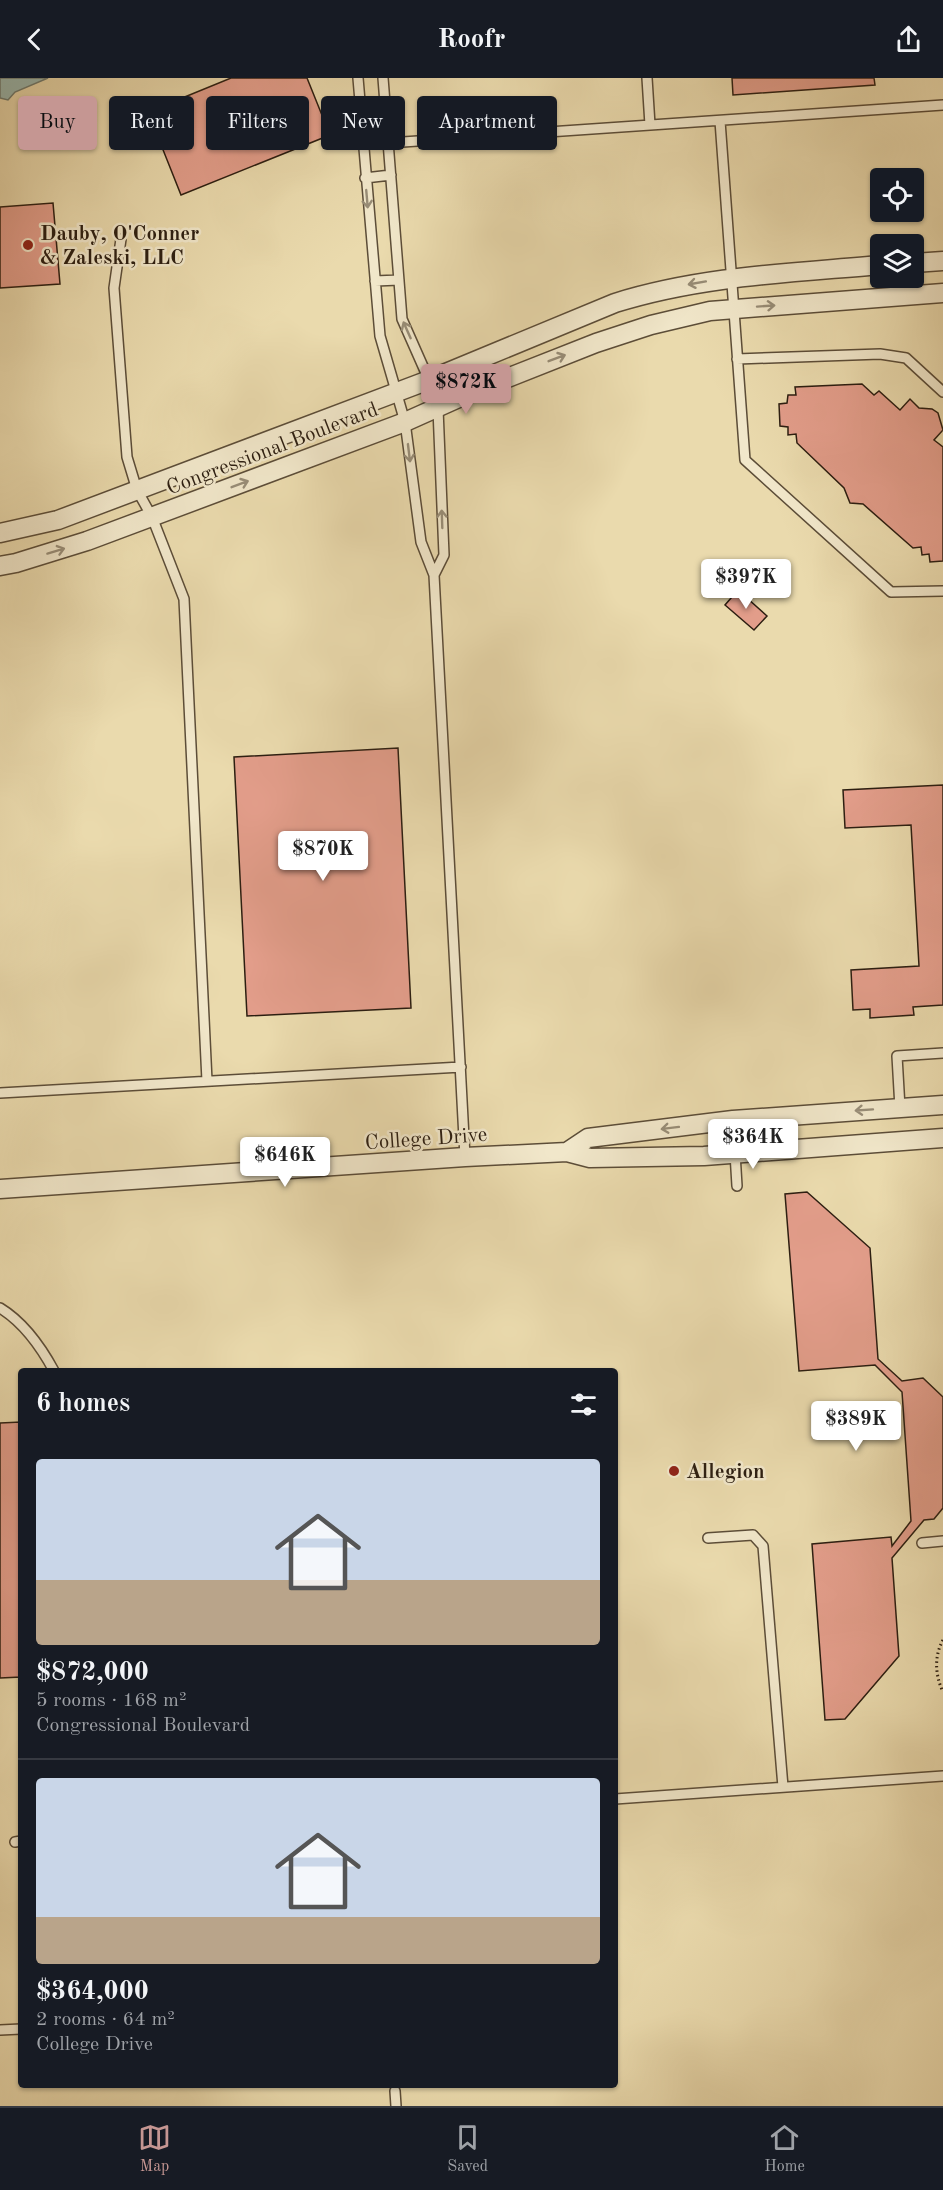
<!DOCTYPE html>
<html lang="en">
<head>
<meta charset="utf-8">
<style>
	:root { --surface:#171b24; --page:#242831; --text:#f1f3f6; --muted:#9ea1a6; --line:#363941; --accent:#c59692 }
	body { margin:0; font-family:"Old Standard TT",serif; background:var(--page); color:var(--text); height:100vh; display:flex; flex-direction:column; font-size:22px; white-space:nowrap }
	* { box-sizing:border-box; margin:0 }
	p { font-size:20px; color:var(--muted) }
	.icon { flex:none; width:33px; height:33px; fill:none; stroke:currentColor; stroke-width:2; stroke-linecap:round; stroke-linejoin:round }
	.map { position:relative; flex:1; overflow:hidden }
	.details { position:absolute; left:18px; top:1290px; width:600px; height:720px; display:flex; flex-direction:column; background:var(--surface); border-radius:6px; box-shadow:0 2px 4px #0004 }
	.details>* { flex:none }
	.banner { position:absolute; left:18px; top:18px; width:600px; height:54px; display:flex; gap:12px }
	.controls { position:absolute; left:870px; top:90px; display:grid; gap:12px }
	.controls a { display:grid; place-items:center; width:54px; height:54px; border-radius:6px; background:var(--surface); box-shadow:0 2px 4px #0004; font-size:30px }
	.price { position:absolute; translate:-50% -51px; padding:0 14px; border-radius:6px; background:#fff; color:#222; font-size:20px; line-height:39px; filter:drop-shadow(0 2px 3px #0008) }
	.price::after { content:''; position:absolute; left:50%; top:36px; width:18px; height:14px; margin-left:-9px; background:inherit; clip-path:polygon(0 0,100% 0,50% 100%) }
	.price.current { background:var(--accent); color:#111 }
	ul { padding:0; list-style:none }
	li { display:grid; align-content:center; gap:12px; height:318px; padding:0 18px }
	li+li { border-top:2px solid var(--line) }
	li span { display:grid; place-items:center; height:186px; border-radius:6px; color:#555 }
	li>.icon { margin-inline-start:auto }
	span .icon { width:108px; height:108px; fill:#fffc; stroke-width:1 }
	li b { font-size:26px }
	h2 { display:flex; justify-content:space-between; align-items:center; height:72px; padding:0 18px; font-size:26px }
	.pill { padding:0 21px; border-radius:6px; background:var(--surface); box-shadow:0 2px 4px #0004; font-size:21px; line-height:54px }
	.pill.current { background:var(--accent); color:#111 }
	header { display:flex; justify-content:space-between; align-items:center; height:78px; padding:0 18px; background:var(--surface); font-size:27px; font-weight:600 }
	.dock { display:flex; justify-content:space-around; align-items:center; height:84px; border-top:2px solid var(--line); background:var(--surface); font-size:16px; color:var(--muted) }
	.dock a { display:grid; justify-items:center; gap:3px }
	.dock .current { color:var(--accent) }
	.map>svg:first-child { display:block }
	.water { fill:#99b9b1; stroke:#6d7b71; stroke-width:1.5 }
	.building { fill:#e29d8a; stroke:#2c1e11; stroke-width:1.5 }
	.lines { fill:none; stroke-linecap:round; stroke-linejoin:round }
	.service-casing { stroke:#5c4d38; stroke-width:12 }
	.minor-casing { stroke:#5c4d38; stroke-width:21 }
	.path { stroke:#2c1e11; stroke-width:3; stroke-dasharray:1.5 3; stroke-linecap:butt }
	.service { stroke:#f1e7ca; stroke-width:9 }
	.minor { stroke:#f1e7ca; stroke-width:18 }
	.oneway { stroke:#988d77 }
	.poi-dot { fill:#8f2418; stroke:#f1e7ca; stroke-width:2 }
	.labels { text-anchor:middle; stroke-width:5; stroke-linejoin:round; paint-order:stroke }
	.poi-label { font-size:21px; font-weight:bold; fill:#2c1e11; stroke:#f1e7ca; text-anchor:start }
	.street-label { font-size:21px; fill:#2c1e11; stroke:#f1e7ca }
</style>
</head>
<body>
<header><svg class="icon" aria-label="back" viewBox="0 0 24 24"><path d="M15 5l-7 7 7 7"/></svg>Roofr<svg class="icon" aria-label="share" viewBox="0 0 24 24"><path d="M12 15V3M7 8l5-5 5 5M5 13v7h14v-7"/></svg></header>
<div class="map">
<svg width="943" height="2028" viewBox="0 0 943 2028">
	<rect width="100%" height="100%" fill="#eadaad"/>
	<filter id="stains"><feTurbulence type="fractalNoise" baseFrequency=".00333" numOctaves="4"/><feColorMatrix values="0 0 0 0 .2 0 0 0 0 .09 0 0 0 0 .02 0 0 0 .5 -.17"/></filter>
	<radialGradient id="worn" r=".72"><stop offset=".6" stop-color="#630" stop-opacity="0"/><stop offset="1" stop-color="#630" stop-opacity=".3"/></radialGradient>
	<!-- water -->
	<path class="water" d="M 0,0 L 48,0 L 15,14 L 8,22 L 0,20 Z"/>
	<!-- building -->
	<path class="building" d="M 231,0 L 307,0 L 330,57 L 181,117 L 148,34 Z
		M 732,0 L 874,0 L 875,7 L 733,17 Z
		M 53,125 L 60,206 L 0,210 L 0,129 Z
		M 862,306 L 874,317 L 879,313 L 900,332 L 910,321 L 919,330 L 932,331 L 938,335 L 943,352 L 934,362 L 943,369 L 943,483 L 930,484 L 929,476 L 922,477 L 921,469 L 913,470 L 863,426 L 850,425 L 844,410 L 797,365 L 796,356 L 788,357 L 788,349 L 780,348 L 779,326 L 787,325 L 788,317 L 796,317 L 795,309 Z
		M 738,512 L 767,538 L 754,552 L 725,527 Z
		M 398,670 L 411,930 L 247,938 L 234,679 Z
		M 943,707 L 943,927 L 913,929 L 914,937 L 870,940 L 870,931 L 853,932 L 851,892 L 919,888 L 911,747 L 845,750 L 843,712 Z
		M 807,1114 L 870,1170 L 878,1281 L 902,1303 L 923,1300 L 943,1319 L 943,1430 L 934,1441 L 924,1442 L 892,1480 L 899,1578 L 845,1641 L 825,1642 L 812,1466 L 891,1459 L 892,1468 L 911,1443 L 902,1314 L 875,1287 L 799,1293 L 785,1116 Z
		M 21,1344 L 21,1599 L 0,1600 L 0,1345 Z"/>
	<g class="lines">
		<!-- service casing -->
		<g class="service-casing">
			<path id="service" d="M 358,0 L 380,258 L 405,344 L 421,464 L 434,497 L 465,1079
				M 383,0 L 402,241 L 429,302 L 438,331 L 444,477 L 434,497
				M 647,0 L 650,47
				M 720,43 L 745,382 L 891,514 L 943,513
				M 388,65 L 943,27
				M 365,100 L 391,97
				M 121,161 L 114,210 L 127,379 L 137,412 L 152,439 L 184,521 L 207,1003
				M 375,203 L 399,202
				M 737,281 L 880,276 L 906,280 L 943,314
				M 0,1015 L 461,989
				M 900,1030 L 897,978 L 943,975
				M 733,1042 L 737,1108
				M 0,1230 C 23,1244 41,1269 54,1293
				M 708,1460 L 753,1457 L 763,1468 L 783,1709
				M 922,1465 L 943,1463
				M 615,1721 L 943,1698
				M 15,1764 L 21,1763
				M 0,1952 L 21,1951
				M 395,2013 L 396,2028"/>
		</g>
		<!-- minor casing -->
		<g class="minor-casing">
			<path id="minor" d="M 914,185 L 943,183
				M 0,455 L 58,442 L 429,302 L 615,225 C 701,198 791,195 880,187
				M 0,488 L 16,485 L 87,463 L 405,344 L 472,314 L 596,265 L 651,247 L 710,233 L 943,215
				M 567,1074 L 588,1060 L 733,1042 L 943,1027
				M 0,1111 L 465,1079 L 567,1074 L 590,1080 L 704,1078 L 943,1060"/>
		</g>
		<!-- path -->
		<path class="path" d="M 943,1562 C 934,1578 935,1597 943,1614"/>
		<!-- service -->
		<use href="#service" class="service"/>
		<!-- minor -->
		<use href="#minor" class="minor"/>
	</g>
	<!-- one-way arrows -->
	<defs><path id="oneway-shaft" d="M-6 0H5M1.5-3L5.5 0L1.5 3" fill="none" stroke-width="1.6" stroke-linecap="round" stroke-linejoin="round" transform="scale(1.5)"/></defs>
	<g class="oneway">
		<use href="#oneway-shaft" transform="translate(367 121) rotate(85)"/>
		<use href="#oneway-shaft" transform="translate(697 205) rotate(170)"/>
		<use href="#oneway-shaft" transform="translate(766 228) rotate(-4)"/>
		<use href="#oneway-shaft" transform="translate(407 252) rotate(-114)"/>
		<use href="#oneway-shaft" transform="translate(557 280) rotate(-21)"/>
		<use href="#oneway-shaft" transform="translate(409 375) rotate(83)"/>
		<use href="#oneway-shaft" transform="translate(240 406) rotate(-21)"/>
		<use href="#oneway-shaft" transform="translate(442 441) rotate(-92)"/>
		<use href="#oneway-shaft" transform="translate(56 473) rotate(-17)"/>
		<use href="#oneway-shaft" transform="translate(864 1032) rotate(176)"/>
		<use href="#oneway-shaft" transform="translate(670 1050) rotate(173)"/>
	</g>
	<!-- markers -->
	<g class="poi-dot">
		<circle cx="28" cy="167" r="6"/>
		<circle cx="674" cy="1393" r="6"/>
	</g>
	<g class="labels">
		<!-- poi labels -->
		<g class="poi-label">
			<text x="40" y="162">Dauby, O'Conner<tspan x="40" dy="24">&amp; Zaleski, LLC</tspan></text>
			<text x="686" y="1400">Allegion</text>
		</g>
		<!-- street labels -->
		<g class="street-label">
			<text transform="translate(272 370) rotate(-21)" y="7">Congressional Boulevard</text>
			<text transform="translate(426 1060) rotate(-4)" y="7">College Drive</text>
		</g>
	</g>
	<rect width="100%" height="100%" filter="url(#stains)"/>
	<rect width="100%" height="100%" fill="url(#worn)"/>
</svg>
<div class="controls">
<a><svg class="icon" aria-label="locate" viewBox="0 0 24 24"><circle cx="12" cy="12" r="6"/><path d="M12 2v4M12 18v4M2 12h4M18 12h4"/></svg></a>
<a><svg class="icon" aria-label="layers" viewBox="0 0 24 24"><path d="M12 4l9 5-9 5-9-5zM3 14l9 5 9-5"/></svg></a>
</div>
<b class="price current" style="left:466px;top:337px">$872K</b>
<b class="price" style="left:746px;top:532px">$397K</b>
<b class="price" style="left:323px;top:804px">$870K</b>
<b class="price" style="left:753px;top:1092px">$364K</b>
<b class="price" style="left:285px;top:1110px">$646K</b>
<b class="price" style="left:856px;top:1374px">$389K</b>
<div class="banner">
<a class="pill current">Buy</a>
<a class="pill">Rent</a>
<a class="pill">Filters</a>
<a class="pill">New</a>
<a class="pill">Apartment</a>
</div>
<section class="details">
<h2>6 homes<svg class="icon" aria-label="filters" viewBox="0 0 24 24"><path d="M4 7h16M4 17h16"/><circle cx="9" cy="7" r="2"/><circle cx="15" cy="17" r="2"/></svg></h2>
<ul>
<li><span style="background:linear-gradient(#c9d6e8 65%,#b9a48a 0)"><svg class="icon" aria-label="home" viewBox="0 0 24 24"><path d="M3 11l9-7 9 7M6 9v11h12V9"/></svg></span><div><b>$872,000</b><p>5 rooms · 168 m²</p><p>Congressional Boulevard</p></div></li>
<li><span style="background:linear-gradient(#c9d6e8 75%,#b9a48a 0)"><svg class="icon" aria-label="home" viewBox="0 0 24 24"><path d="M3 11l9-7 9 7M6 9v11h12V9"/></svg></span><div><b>$364,000</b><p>2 rooms · 64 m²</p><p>College Drive</p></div></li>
</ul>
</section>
</div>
<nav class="dock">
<a class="current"><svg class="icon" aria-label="map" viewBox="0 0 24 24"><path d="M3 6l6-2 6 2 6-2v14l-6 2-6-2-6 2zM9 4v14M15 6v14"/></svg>Map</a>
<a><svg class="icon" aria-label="saved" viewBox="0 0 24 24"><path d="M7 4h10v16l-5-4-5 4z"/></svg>Saved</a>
<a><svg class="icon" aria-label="home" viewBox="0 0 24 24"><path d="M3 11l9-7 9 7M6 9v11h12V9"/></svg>Home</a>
</nav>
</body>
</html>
